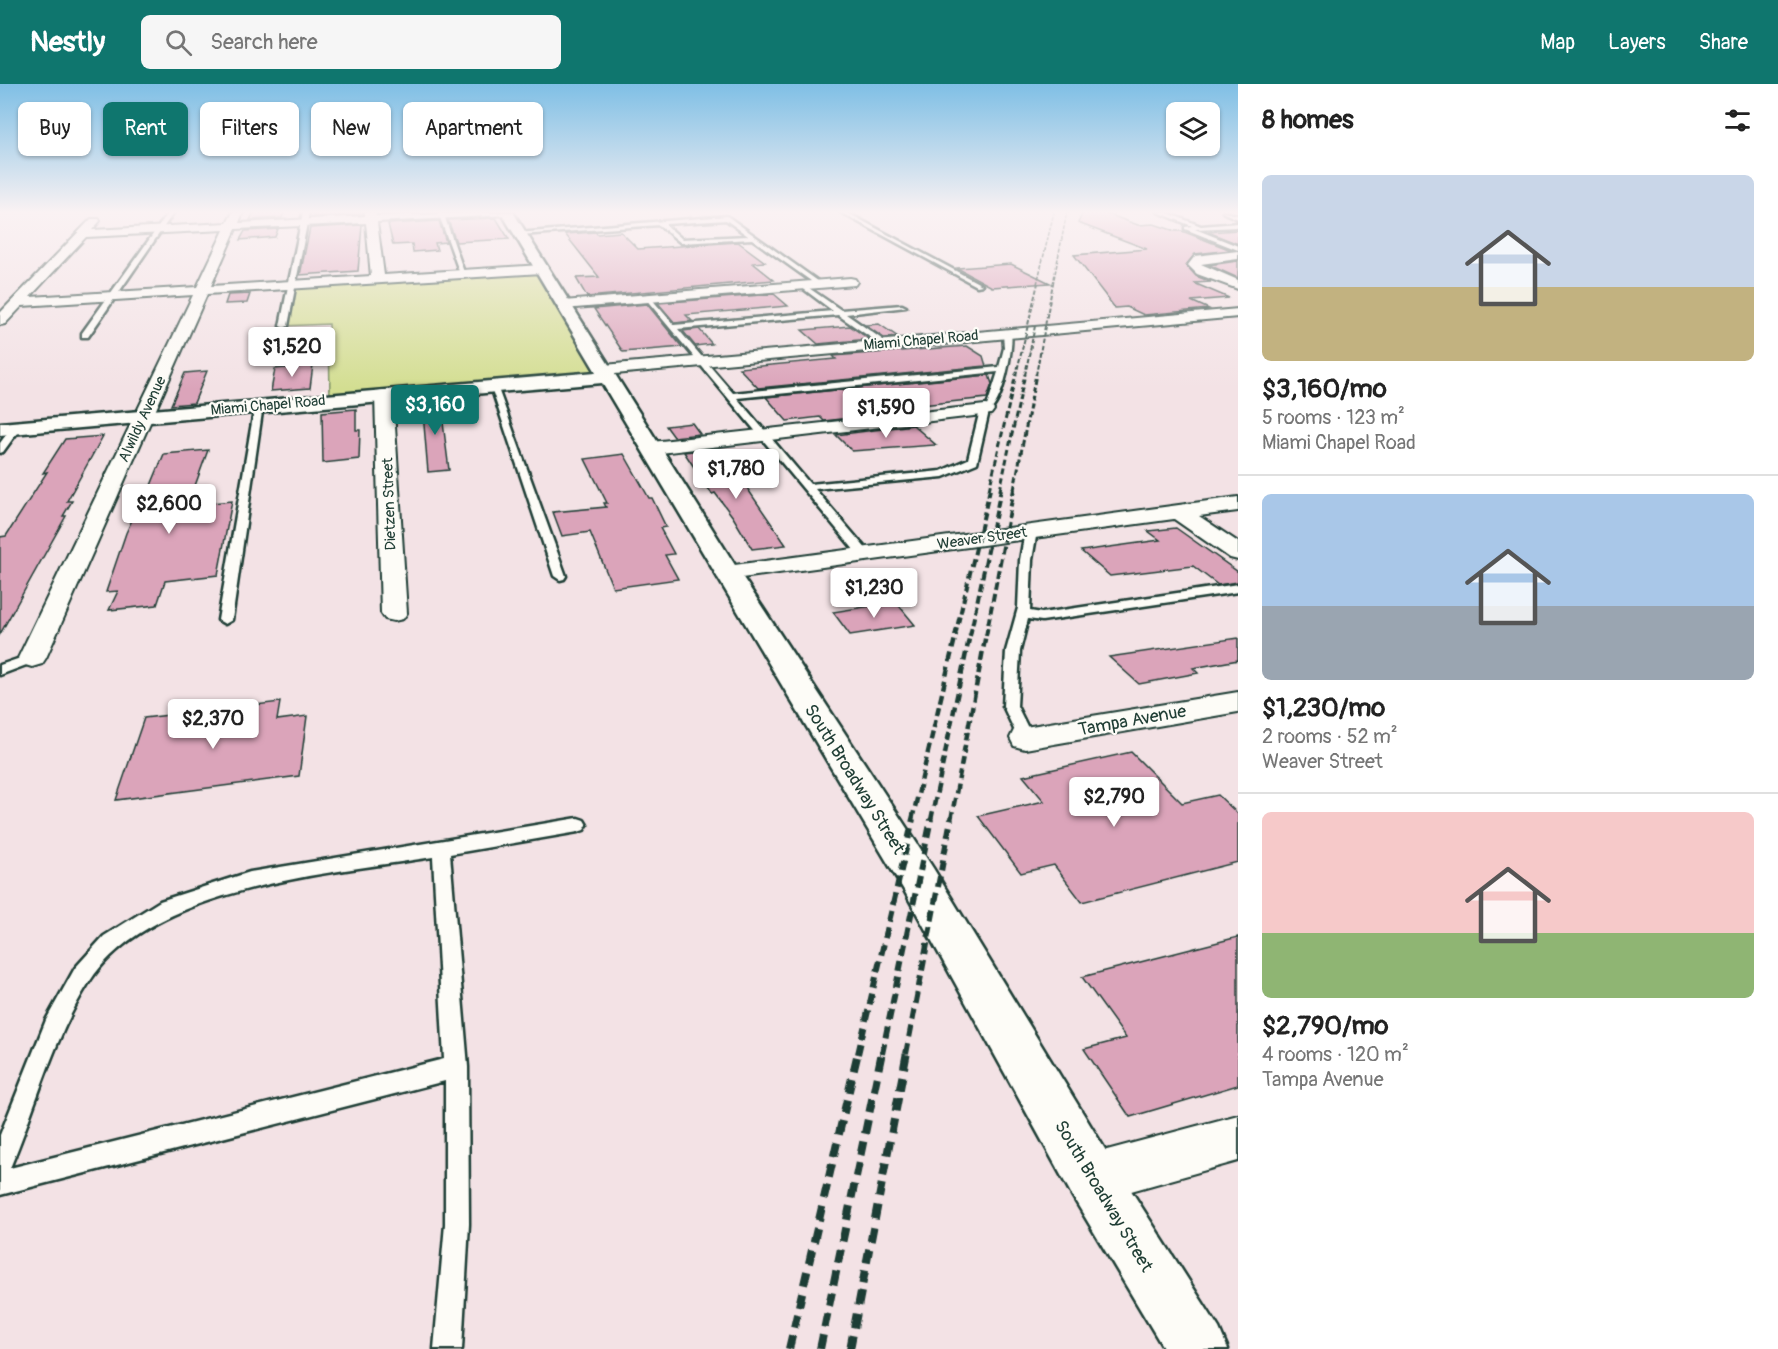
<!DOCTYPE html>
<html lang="en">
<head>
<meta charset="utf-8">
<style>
	:root { --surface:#fff; --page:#f6f6f6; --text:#222; --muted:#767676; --line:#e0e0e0; --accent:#0f766e }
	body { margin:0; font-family:Pangolin,sans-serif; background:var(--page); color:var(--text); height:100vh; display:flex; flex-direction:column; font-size:22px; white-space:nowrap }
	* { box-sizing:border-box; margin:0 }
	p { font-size:20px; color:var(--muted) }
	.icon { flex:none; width:33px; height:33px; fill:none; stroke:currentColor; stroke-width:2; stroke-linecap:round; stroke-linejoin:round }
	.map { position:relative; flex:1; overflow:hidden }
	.side { display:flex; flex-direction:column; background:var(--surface); width:540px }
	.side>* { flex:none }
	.hud { position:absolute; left:18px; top:18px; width:570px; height:54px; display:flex; gap:12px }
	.buttons { position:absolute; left:1166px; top:18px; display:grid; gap:12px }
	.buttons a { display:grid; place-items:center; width:54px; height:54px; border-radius:9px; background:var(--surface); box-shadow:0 2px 4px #0004; font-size:30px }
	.price { position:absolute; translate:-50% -51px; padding:0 14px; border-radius:6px; background:#fff; color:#222; font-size:20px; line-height:39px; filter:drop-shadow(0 2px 3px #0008) }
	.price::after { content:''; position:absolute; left:50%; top:36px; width:18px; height:14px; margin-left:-9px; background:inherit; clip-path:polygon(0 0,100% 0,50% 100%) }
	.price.current { background:var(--accent); color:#fff }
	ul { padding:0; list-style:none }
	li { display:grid; align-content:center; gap:12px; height:318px; padding:0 24px }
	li+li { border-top:2px solid var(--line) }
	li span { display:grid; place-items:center; height:186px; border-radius:9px; color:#555 }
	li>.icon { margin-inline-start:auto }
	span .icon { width:108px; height:108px; fill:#fffc; stroke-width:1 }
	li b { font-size:26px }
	h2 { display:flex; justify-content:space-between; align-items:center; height:72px; padding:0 24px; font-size:26px }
	.pill { padding:0 21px; border-radius:9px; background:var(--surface); box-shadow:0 2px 4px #0004; font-size:21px; line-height:54px }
	.pill.current { background:var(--accent); color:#fff }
	header { display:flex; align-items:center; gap:36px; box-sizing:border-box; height:84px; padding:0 30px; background:var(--accent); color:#fff }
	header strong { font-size:28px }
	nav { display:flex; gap:33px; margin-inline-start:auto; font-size:21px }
	.search { width:420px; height:54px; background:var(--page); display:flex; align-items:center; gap:15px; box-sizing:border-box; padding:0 21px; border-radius:9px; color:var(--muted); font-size:22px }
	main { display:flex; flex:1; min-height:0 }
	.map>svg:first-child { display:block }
	.green { fill:#d3de91; stroke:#798e62; stroke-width:1.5 }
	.building { fill:#dba4ba; stroke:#1f3d34; stroke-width:1.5 }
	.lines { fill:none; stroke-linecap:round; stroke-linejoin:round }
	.service-casing { stroke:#1f3d34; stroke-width:5 }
	.minor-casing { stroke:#1f3d34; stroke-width:4 }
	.tertiary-casing { stroke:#1f3d34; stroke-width:5 }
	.service { fill:#fdfcf7; fill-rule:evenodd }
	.minor { fill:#fdfcf7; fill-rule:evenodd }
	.tertiary { fill:#fdfcf7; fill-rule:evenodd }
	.rail-far6 { stroke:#1f3d34; stroke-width:1.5; stroke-dasharray:4 1.5; stroke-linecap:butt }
	.rail-far5 { stroke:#1f3d34; stroke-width:2; stroke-dasharray:4.5 2; stroke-linecap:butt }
	.rail-far4 { stroke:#1f3d34; stroke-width:3; stroke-dasharray:6 3; stroke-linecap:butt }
	.rail-far3 { stroke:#1f3d34; stroke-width:4; stroke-dasharray:8 4; stroke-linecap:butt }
	.rail-far2 { stroke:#1f3d34; stroke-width:4.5; stroke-dasharray:9 4.5; stroke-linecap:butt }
	.rail-far1 { stroke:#1f3d34; stroke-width:6; stroke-dasharray:11 6; stroke-linecap:butt }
	.rail { stroke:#1f3d34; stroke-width:8; stroke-dasharray:14 8; stroke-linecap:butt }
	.labels { text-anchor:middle; stroke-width:4.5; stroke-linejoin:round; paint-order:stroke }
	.far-street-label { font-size:15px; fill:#1f3d34; stroke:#fdfcf7 }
	.street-label { font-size:18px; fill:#1f3d34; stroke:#fdfcf7 }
</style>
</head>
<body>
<header>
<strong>Nestly</strong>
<div class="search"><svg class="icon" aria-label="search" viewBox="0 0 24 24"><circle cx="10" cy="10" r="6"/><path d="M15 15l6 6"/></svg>Search here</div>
<nav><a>Map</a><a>Layers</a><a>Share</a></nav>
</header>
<main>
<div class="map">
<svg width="1238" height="1265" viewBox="0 0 1238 1265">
	<rect width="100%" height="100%" fill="#f3e2e5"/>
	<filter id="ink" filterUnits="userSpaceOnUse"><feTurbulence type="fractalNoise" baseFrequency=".0167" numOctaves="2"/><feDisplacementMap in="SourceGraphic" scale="12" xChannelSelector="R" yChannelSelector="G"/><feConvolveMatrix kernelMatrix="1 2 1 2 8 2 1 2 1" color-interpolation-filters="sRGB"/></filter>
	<g filter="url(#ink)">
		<!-- green -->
		<path class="green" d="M 542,185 L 608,293 L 330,316 L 329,240 L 284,242 L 290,201 Z"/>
		<!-- building -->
		<path class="building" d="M 254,128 L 284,128 L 282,134 L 250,136 Z
			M 314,128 L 363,128 L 362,130 L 313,133 Z
			M 1083,128 L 1102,128 L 1138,141 L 1154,140 L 1175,147 L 1182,147 L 1231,166 L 1195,170 L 1186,181 L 1196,192 L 1211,198 L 1194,199 L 1229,214 L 1191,217 L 1209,225 L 1144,231 L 1127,223 L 1115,224 L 1074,171 L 1147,165 L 1078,139 Z
			M 496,134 L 509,155 L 456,158 L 448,136 Z
			M 439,137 L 446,158 L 435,159 L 437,166 L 413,168 L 412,160 L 393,161 L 388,140 Z
			M 362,141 L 358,187 L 300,191 L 310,144 Z
			M 278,145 L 275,153 L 240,156 L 245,147 Z
			M 1238,146 L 1238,160 L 1208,148 Z
			M 596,148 L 597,150 L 621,148 L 638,165 L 738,158 L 765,178 L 753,179 L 774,196 L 587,213 L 576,194 L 599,193 L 565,150 Z
			M 1238,177 L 1238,194 L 1209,181 Z
			M 1011,180 L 1050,199 L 992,203 L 957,184 Z
			M 250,210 L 247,219 L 225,220 L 228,211 Z
			M 774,210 L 788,222 L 686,231 L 692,237 L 675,239 L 658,219 Z
			M 647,220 L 682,263 L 623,268 L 594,225 Z
			M 879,240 L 898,253 L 884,254 L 865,241 Z
			M 850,242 L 869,255 L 818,260 L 802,246 Z
			M 699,245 L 712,260 L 695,262 L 683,247 Z
			M 967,262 L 983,272 L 986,282 L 758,304 L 739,284 L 836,275 L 833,272 Z
			M 313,281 L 310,304 L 271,307 L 275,285 Z
			M 207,287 L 194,319 L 171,321 L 185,289 Z
			M 989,291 L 992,300 L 987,314 L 893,324 L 898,328 L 824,337 L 820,333 L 787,337 L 766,313 Z
			M 440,315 L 449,386 L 428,388 L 422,317 Z
			M 356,325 L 356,346 L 360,346 L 359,375 L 323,379 L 322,328 Z
			M 692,339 L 700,350 L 674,353 L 666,342 Z
			M 913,341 L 936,361 L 852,367 L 836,351 Z
			M 103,352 L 67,417 L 72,417 L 63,432 L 66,432 L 0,550 L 0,453 L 6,452 L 47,388 L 43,389 L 65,355 Z
			M 711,365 L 738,401 L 745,401 L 786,461 L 752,465 L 733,433 L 715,409 L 712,410 L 684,368 Z
			M 208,366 L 188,421 L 232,417 L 218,491 L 165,497 L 157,521 L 109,526 L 118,507 L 106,508 L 126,449 L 143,412 L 147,411 L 164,370 Z
			M 624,370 L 649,414 L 652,414 L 666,443 L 660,444 L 674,470 L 665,471 L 678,495 L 613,504 L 590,448 L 562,452 L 553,428 L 606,423 L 604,419 L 607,419 L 585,375 Z
			M 1176,444 L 1238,488 L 1238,498 L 1218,501 L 1193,482 L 1110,492 L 1081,467 L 1160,456 L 1148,447 Z
			M 896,518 L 915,541 L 850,551 L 833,528 Z
			M 1238,554 L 1238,576 L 1193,584 L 1198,589 L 1139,600 L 1109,573 Z
			M 280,618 L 277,636 L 307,632 L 299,692 L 116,716 L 144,634 Z
			M 1131,668 L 1182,719 L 1218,711 L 1238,730 L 1238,778 L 1082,818 L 1054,781 L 1021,789 L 978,732 L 1044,717 L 1023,692 Z
			M 1238,853 L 1238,1001 L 1130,1033 L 1084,965 L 1126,954 L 1082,893 Z"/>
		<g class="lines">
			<!-- service casing -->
			<g class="service-casing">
				<path id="service" d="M 169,128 L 174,128 L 88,253 L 82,253 L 82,249 Z
					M 303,128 L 309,128 L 288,242 L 284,244 L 280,242 Z
					M 438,128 L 443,128 L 465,191 L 460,190 Z
					M 840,128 L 846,128 L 982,201 L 977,202 Z
					M 1158,128 L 1165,128 L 1201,142 L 1238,139 L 1238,143 L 1195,145 L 1238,162 L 1238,166 L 1185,145 L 1185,143 L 1192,142 Z
					M 1223,128 L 1238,131 L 1238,135 L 1224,129 Z
					M 727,132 L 822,200 L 822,202 L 818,202 L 752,155 L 681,159 L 659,141 L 520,151 L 517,149 ZM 726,136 L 748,152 L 682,155 L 665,140 Z
					M 803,200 L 841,226 L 902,221 L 906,223 L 846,230 L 886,258 L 887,260 L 883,262 L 838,231 L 678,245 L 733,309 L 999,283 L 1004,264 L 1003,249 L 1007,247 L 1011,249 C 1014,264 1002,321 989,327 L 977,379 L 943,393 L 815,405 L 868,467 L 868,473 L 860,473 L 645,214 L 650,213 L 674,241 L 833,227 L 801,203 ZM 998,288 L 987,322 L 980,326 L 968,375 L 941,387 L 810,400 L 737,314 Z
					M 490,300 L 497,302 L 566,492 L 564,495 L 560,496 L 554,492 Z
					M 259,318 L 263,321 L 232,536 L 225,540 L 218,536 L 255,321 Z
					M 14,340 L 22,342 L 3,368 L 0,369 L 0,359 Z
					M 1031,444 L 1037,447 L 1032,476 L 1030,527 L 1042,529 L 1238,500 L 1238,508 L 1042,537 L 1028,535 L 1020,567 L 1017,622 L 1033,654 L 1030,658 L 1020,658 L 1003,622 L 1006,567 L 1018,524 L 1020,476 L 1025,447 Z
					M 32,570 L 37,571 L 39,574 L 37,577 L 0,591 L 0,581 Z
					M 578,734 L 584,736 L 587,741 L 584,746 L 578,748 L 450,770 L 468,983 L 469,1140 L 462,1265 L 434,1265 L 445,1140 L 445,997 L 0,1111 L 0,1051 L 46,936 L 75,884 L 104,852 L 160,817 L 250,788 ZM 433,773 L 444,975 L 10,1084 C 36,1023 52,957 88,900 C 149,802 329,790 433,773 Z"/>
			</g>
			<!-- minor casing -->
			<g class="minor-casing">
				<path id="minor" d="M 233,128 L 243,128 L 239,139 L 365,132 L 365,128 L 375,128 L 376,132 L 512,128 L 507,131 L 377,138 L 384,191 L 542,181 L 548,185 L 542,189 L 207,210 L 46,574 L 42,580 L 32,583 L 22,580 L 18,574 L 193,211 L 22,222 L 5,240 L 0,241 L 0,229 L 91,135 L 99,135 L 100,137 L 92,146 L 227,139 ZM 366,139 L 371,192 L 211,202 L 236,145 ZM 224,146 L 197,203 L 30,213 L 86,153 Z
					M 1238,167 L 1238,175 L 1201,180 L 1238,196 L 1238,205 L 1197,190 L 1188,181 L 1195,172 Z
					M 850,194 L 855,195 L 857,198 L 855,201 L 563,225 L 556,221 L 563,217 Z
					M 1238,225 L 1238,233 L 604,291 L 596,286 L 604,281 Z
					M 384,306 L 390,307 L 393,311 L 407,529 L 403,535 L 394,537 L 385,535 L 381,529 L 375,311 L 378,307 Z
					M 985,321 L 991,322 L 994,326 L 991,330 L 652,370 L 645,368 L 642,364 L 645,360 L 652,358 Z
					M 1238,413 L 1238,427 L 1199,432 L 1238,458 L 1238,476 L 1230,474 L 1174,435 L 727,496 L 718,494 L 715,489 L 718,484 L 727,482 Z
					M 1238,608 L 1238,628 L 1025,665 L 1014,662 L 1010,654 L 1014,646 L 1025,643 Z
					M 1238,1031 L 1238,1077 L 1092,1118 L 1075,1111 L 1068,1094 L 1075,1077 L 1092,1070 Z"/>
			</g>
			<!-- tertiary casing -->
			<g class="tertiary-casing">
				<path id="tertiary" d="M 501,128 L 513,128 L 740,489 L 933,784 L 1111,1075 L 1219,1244 L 1228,1265 L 1164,1265 L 1073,1113 L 905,808 L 602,299 L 0,351 L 0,339 L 596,288 Z"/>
			</g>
			<!-- service -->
			<use href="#service" class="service"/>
			<!-- minor -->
			<use href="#minor" class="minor"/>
			<!-- tertiary -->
			<use href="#tertiary" class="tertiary"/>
			<!-- rail-far6 -->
			<path class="rail-far6" d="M 1037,200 L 1054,128
				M 1053,200 L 1067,128"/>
			<!-- rail-far5 -->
			<path class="rail-far5" d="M 1016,291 L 1038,199
				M 1025,291 L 1035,242
				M 1036,291 L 1053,199"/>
			<!-- rail-far4 -->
			<path class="rail-far4" d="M 989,406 L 1016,290
				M 1000,406 L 1025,290
				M 1014,406 L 1036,290"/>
			<!-- rail-far3 -->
			<path class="rail-far3" d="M 955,552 L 990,405
				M 970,552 L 1001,405
				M 986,552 L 1014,405"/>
			<!-- rail-far2 -->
			<path class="rail-far2" d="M 912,736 L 956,550
				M 931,736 L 970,550
				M 951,736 L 986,550"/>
			<!-- rail-far1 -->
			<path class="rail-far1" d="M 858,970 L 913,735
				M 882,970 L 931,735
				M 906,970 L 951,735"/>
			<!-- rail -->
			<path class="rail" d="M 789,1265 L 858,968
				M 820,1265 L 882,968
				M 850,1265 L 907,968"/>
		</g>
	</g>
	<!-- sky -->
	<linearGradient id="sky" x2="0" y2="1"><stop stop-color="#7fbfe5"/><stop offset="0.42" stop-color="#faf2f3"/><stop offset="1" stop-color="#faf2f3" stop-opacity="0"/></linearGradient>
	<rect width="1238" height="305" fill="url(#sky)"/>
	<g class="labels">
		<!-- far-street labels -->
		<g class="far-street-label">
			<text transform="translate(921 256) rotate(-5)" y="5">Miami Chapel Road</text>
			<text transform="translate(268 321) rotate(-5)" y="5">Miami Chapel Road</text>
			<text transform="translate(142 335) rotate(-65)" y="5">Alwildy Avenue</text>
			<text transform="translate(389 420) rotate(-92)" y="5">Dietzen Street</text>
			<text transform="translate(982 454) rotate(-8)" y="5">Weaver Street</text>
		</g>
		<!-- street labels -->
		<g class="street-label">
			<text transform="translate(1132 636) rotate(-10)" y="6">Tampa Avenue</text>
			<text transform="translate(855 695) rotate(58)" y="6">South Broadway Street</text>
			<text transform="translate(1104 1112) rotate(59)" y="6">South Broadway Street</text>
		</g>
	</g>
</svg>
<div class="buttons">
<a><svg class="icon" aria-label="layers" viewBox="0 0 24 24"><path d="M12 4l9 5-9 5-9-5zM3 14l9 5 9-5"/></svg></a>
</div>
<b class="price" style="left:292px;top:294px">$1,520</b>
<b class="price current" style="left:435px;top:352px">$3,160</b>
<b class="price" style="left:886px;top:355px">$1,590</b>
<b class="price" style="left:736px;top:416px">$1,780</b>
<b class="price" style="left:169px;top:451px">$2,600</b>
<b class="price" style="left:874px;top:535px">$1,230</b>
<b class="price" style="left:213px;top:666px">$2,370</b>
<b class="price" style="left:1114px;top:744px">$2,790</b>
<div class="hud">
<a class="pill">Buy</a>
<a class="pill current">Rent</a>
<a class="pill">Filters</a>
<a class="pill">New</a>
<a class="pill">Apartment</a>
</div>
</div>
<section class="side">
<h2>8 homes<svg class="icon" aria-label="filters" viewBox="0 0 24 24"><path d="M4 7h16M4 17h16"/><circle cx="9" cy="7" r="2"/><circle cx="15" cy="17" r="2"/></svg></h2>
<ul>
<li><span style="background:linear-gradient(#c9d6e8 60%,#c2b280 0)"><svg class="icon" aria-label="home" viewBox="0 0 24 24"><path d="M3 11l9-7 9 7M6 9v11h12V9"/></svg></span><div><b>$3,160/mo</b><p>5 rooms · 123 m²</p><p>Miami Chapel Road</p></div></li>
<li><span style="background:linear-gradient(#a9c7e8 60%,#9aa5b1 0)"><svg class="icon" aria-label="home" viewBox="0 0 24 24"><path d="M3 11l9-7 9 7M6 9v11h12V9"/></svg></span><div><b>$1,230/mo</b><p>2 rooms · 52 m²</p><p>Weaver Street</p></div></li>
<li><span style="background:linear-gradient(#f6c9c9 65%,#8fb573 0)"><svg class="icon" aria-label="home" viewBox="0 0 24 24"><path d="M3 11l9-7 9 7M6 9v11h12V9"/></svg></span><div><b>$2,790/mo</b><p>4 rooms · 120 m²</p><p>Tampa Avenue</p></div></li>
</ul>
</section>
</main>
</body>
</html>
